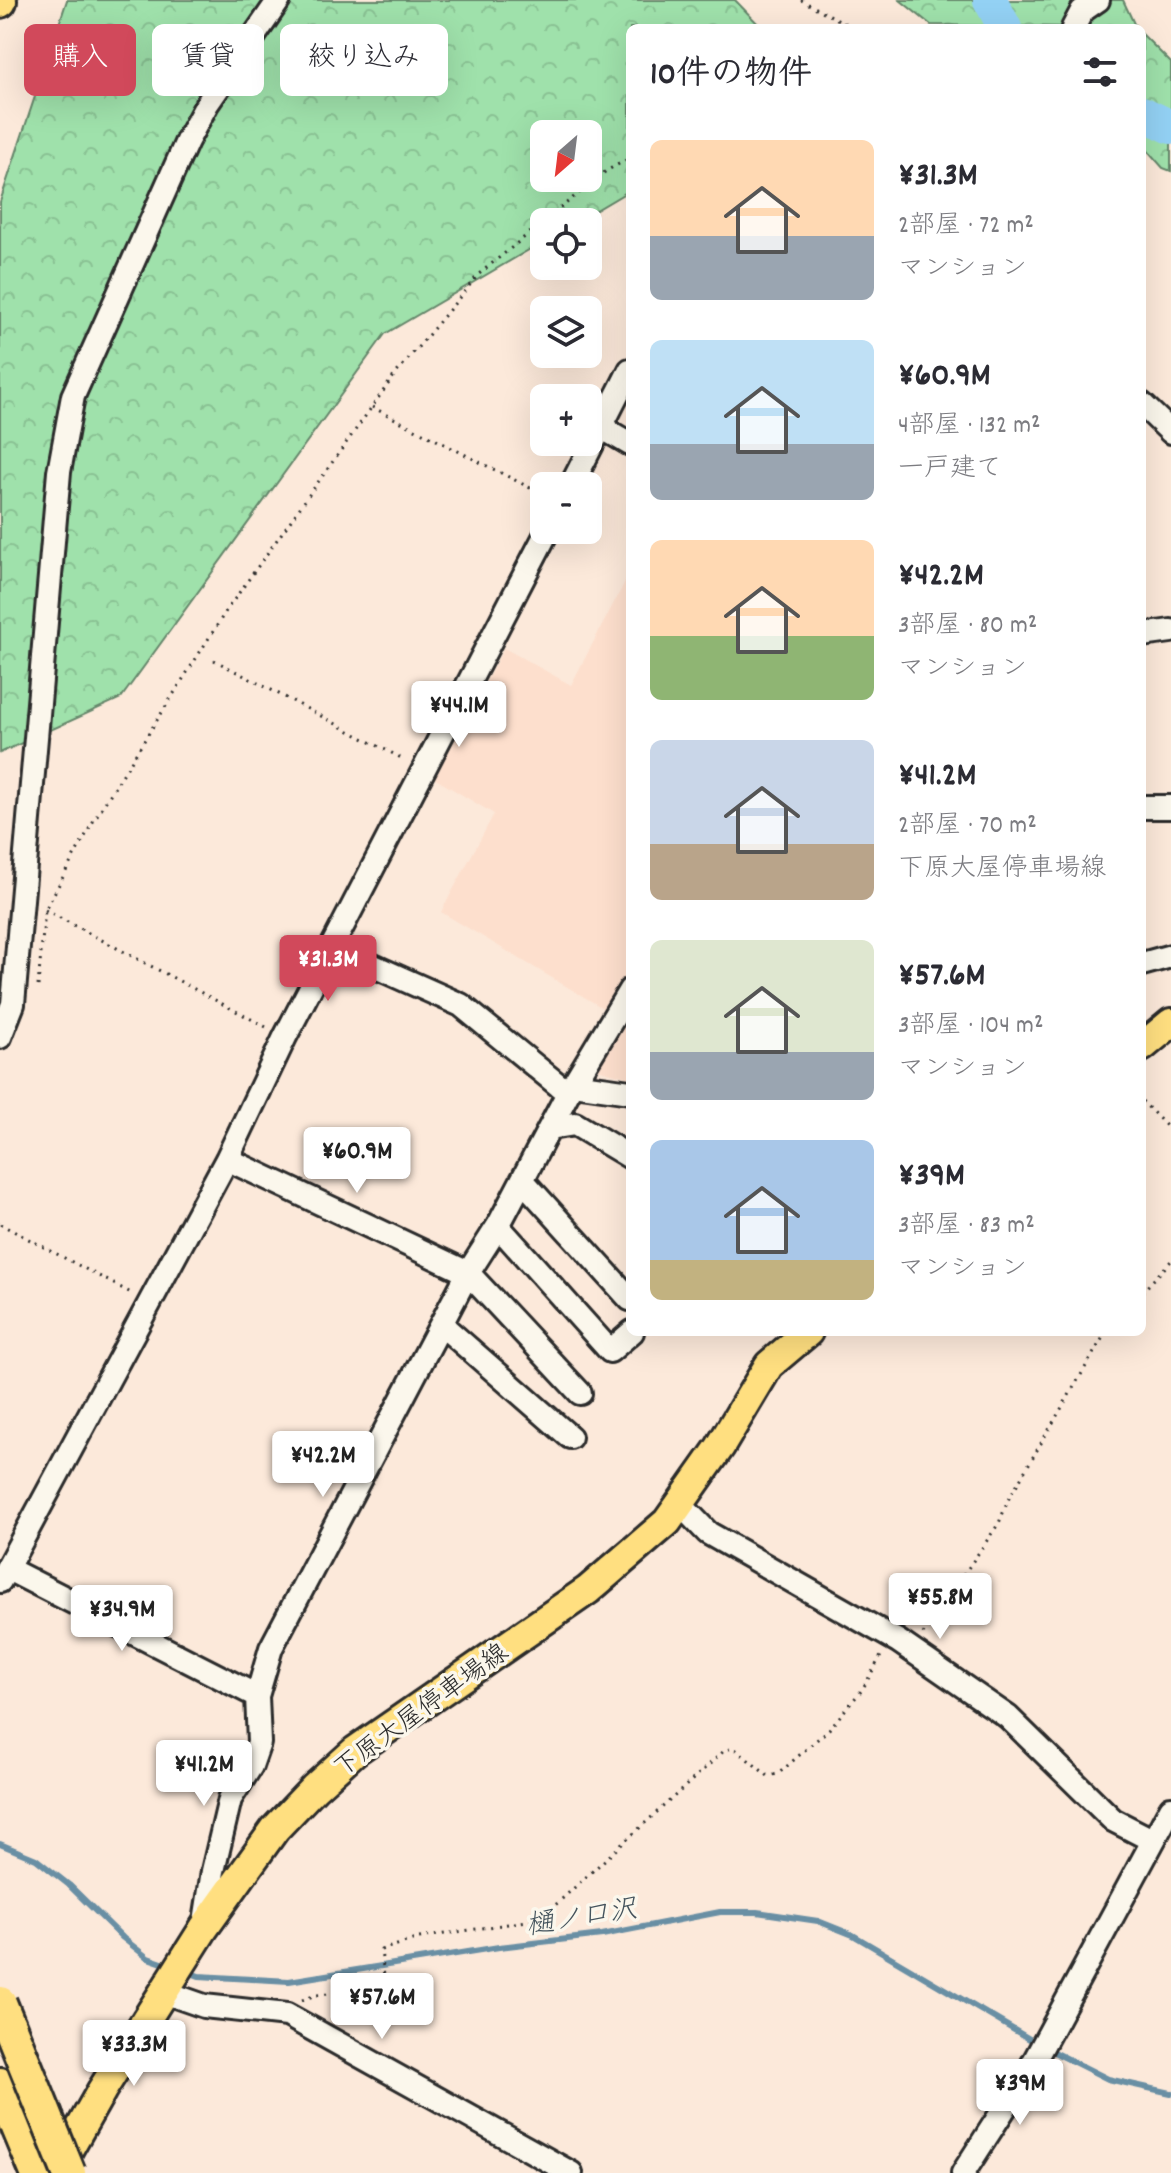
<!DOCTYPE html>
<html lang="ja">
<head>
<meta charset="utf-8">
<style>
	:root { --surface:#fff; --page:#f7f7f7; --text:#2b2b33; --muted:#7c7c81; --accent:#d1495b }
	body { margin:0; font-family:Dekko,"Klee One",sans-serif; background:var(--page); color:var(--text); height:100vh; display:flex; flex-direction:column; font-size:30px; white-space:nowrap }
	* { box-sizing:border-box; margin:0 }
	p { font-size:26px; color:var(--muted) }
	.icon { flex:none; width:44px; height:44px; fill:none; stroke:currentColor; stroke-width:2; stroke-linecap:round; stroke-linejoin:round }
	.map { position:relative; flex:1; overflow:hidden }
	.sheet { position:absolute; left:626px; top:24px; width:520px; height:1312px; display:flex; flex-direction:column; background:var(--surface); border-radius:12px; box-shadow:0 8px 32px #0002 }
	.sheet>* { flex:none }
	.hud { position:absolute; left:24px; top:24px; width:482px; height:72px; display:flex; gap:16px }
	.needle { width:52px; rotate:208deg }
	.buttons { position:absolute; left:530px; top:120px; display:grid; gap:16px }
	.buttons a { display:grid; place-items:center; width:72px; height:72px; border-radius:12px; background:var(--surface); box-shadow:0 8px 32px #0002; font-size:40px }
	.price { position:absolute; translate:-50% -68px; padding:0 18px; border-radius:8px; background:#fff; color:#222; font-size:26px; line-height:52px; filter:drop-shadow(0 2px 4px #0008) }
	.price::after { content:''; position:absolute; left:50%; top:48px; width:24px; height:18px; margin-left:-12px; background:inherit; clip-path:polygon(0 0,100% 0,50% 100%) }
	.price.selected { background:var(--accent); color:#fff }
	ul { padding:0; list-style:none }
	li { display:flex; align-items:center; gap:24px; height:200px; padding:0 24px }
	li span { display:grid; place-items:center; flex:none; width:224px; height:160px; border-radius:12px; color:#555 }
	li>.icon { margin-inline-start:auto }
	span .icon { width:96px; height:96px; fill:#fffc; stroke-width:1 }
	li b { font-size:34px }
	h2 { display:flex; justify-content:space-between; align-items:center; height:96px; padding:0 24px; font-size:34px }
	.chip { padding:0 28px; border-radius:12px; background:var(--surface); box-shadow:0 8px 32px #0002; font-size:28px; line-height:72px }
	.chip.selected { background:var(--accent); color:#fff }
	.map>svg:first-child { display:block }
	.built { fill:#fddfcd }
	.forest { fill:url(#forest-crowns); stroke:#65866b; stroke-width:2; fill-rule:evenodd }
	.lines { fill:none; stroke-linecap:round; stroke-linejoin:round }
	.stream { stroke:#698fa4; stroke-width:6 }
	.river { stroke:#93d1f4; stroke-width:34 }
	.minor-casing { stroke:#2b2b2b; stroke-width:28 }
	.major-casing { stroke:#2b2b2b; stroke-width:34 }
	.highway-casing { stroke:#2b2b2b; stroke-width:38 }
	.path { stroke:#2b2b2b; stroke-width:3; stroke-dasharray:2 6; stroke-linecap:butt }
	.minor { stroke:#fbf7ec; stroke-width:22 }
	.major { stroke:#ffdf80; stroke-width:28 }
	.highway { stroke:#ffdf80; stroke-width:32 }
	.highway-bridge-casing { stroke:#2b2b2b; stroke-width:38; stroke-linecap:butt }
	.highway-bridge { stroke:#ffdf80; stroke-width:32 }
	.labels { text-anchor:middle; stroke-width:7; stroke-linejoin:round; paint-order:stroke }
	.street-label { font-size:26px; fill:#2b2b2b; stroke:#fbf7ec }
	.water-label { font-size:28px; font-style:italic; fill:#45545d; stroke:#fbf7ec }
</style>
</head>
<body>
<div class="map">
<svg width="1171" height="2173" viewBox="0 0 1171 2173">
	<defs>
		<pattern id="forest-crowns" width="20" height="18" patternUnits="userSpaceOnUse" patternTransform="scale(2)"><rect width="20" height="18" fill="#9fe1ab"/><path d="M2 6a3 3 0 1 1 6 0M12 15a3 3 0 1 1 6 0" fill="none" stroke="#89c193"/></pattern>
	</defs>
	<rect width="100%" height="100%" fill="#fce9da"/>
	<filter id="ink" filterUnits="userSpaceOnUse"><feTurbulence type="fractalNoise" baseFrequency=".0125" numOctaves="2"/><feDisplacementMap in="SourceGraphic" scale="16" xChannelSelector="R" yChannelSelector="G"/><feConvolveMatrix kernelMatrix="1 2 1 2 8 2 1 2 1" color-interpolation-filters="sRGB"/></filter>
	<g filter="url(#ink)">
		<!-- built -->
		<path class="built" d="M 630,572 L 630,1078 L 594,1068 L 623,1020 L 441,912 L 494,814 L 434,778 L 504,648 L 571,685 Z"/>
		<!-- forest -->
		<path class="forest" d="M 67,0 L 735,0 L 762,28 L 630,28 L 630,190 L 576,222 L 544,222 L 544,241 L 385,334 L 121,698 L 0,753 L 0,202 ZM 544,134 L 588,134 L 588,178 L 544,178 Z
			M 900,0 L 1123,0 L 1136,28 L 931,25 Z
			M 1142,34 L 1171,63 L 1171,171 L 1163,168 L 1142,144 Z"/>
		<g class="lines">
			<!-- stream -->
			<path class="stream" d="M 0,1844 L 36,1859 L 69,1885 L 123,1938 L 148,1958 L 171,1966
				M 185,1971 L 199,1976 L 289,1981 L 499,1947 L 602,1935 L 720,1912 L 757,1912 L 818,1921 L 853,1935 L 1038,2044
				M 1048,2049 L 1108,2079 L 1171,2093"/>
			<!-- river -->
			<path class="river" d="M 990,0 L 1005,28
				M 1142,113 L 1171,127"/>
			<!-- minor casing -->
			<g class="minor-casing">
				<path id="minor" d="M 1073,28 L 1082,11 L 1098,0
					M 1142,404 L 1171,432
					M 601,427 L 630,444
					M 571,486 L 630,370
					M 1142,635 L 1171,631
					M 1142,807 L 1171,807
					M 331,947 L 461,1005 L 568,1093
					M 1142,964 L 1171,956
					M 0,1037 L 13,1004 L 59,472 L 73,396 L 187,141 L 207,104 L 279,0
					M 574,1084 L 630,1092
					M 550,1128 L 575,1124 L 630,1157
					M 227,1159 L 468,1273 L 580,1393
					M 523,1181 L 630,1299
					M 498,1226 L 610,1351 L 632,1332
					M 442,1325 L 570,1437
					M 681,1505 L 708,1533 L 898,1641 L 1008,1717 L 1113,1820 L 1152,1840
					M 8,1569 L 257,1696
					M 0,1581 L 227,1159 L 285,1037 L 548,530
					M 204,1928 L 213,1871 L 230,1799 L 251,1766 L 259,1743 L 257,1696 L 271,1648 L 468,1273 L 498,1226 L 568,1093 L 630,990
					M 164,1992 L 204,2006 L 287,2015 L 571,2173
					M 963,2173 L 1031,2067 L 1171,1808"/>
			</g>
			<!-- major casing -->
			<g class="major-casing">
				<path id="major" d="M 1142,1047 L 1171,1023
					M 55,2173 L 102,2090 L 204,1928 L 275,1829 L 314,1788 L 355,1751 L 588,1590 L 667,1522 L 720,1447 L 769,1365 L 808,1332"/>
			</g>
			<!-- highway casing -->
			<g class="highway-casing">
				<path id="highway" d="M 0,1 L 0,0
					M 0,2084 L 37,2173"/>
			</g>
			<!-- path -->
			<path class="path" d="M 801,0 L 854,28
				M 372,407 L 544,495
				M 214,660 L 405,760
				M 45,910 L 268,1028
				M 38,986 L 45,910 L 94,820 L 226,611 L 394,376 L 479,274 L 606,171 L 630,158
				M 1142,1101 L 1171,1131
				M 0,1224 L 131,1293
				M 1142,1292 L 1171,1261
				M 923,1634 L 999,1523 L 1009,1498 L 1106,1332
				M 302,2000 L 316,1995 L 357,1992 L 385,1985 L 381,1950 L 419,1938 L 540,1919 L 725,1750 L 734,1748 L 768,1776 L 778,1774 L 829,1729 L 862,1690 L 882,1654"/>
			<!-- minor -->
			<use href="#minor" class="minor"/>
			<!-- major -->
			<use href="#major" class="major"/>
			<!-- highway -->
			<use href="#highway" class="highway"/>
			<!-- highway-bridge casing -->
			<g class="highway-bridge-casing">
				<path id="highway-bridge" d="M 0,2003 L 69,2173"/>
			</g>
			<!-- highway-bridge -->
			<use href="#highway-bridge" class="highway-bridge"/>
		</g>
	</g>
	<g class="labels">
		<!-- street labels -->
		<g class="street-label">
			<text transform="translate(420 1709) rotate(-36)" y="9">下原大屋停車場線</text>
		</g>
		<!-- water labels -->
		<g class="water-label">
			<text transform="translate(581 1915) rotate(-9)" y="10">樋ノ口沢</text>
		</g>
	</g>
</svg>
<div class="buttons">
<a><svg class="needle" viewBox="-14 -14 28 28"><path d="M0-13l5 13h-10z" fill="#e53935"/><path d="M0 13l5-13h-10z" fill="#7c7c81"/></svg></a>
<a><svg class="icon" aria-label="locate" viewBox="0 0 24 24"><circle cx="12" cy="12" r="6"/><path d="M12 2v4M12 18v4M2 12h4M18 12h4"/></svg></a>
<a><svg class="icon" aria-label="layers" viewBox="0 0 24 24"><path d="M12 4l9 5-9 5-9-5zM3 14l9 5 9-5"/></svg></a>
<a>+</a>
<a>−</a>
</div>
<b class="price" style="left:459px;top:749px">¥44.1M</b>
<b class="price selected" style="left:328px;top:1003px">¥31.3M</b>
<b class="price" style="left:357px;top:1195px">¥60.9M</b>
<b class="price" style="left:323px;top:1499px">¥42.2M</b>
<b class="price" style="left:940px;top:1641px">¥55.8M</b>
<b class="price" style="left:122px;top:1653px">¥34.9M</b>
<b class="price" style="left:204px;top:1808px">¥41.2M</b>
<b class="price" style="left:382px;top:2041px">¥57.6M</b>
<b class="price" style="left:134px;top:2088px">¥33.3M</b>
<b class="price" style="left:1020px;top:2127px">¥39M</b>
<div class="hud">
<a class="chip selected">購入</a>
<a class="chip">賃貸</a>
<a class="chip">絞り込み</a>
</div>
<section class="sheet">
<h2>10件の物件<svg class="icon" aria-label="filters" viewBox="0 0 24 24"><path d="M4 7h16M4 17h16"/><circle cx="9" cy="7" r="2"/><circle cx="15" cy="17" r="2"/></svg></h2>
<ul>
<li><span style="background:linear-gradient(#ffd9b3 60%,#9aa5b1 0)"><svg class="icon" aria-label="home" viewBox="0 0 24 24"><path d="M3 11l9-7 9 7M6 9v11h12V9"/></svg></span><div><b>¥31.3M</b><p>2部屋 · 72 m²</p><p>マンション</p></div></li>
<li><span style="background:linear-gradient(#bfe0f5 65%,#9aa5b1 0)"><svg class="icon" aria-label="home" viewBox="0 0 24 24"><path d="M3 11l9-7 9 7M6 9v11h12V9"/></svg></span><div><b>¥60.9M</b><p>4部屋 · 132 m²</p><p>一戸建て</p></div></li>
<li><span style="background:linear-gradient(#ffd9b3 60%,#8fb573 0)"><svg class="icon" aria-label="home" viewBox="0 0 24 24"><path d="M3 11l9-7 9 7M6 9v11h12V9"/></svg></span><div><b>¥42.2M</b><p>3部屋 · 80 m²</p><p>マンション</p></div></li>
<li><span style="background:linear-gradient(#c9d6e8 65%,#b9a48a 0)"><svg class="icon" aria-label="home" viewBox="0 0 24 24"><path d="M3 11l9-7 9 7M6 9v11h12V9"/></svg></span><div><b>¥41.2M</b><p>2部屋 · 70 m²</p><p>下原大屋停車場線</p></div></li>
<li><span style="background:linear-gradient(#dfe7d0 70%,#9aa5b1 0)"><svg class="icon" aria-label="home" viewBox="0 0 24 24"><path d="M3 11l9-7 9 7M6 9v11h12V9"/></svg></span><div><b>¥57.6M</b><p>3部屋 · 104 m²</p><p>マンション</p></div></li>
<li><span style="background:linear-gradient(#a9c7e8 75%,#c2b280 0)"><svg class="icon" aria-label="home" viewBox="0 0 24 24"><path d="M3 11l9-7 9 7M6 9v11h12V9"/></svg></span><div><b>¥39M</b><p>3部屋 · 83 m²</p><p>マンション</p></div></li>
</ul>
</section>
</div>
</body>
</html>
